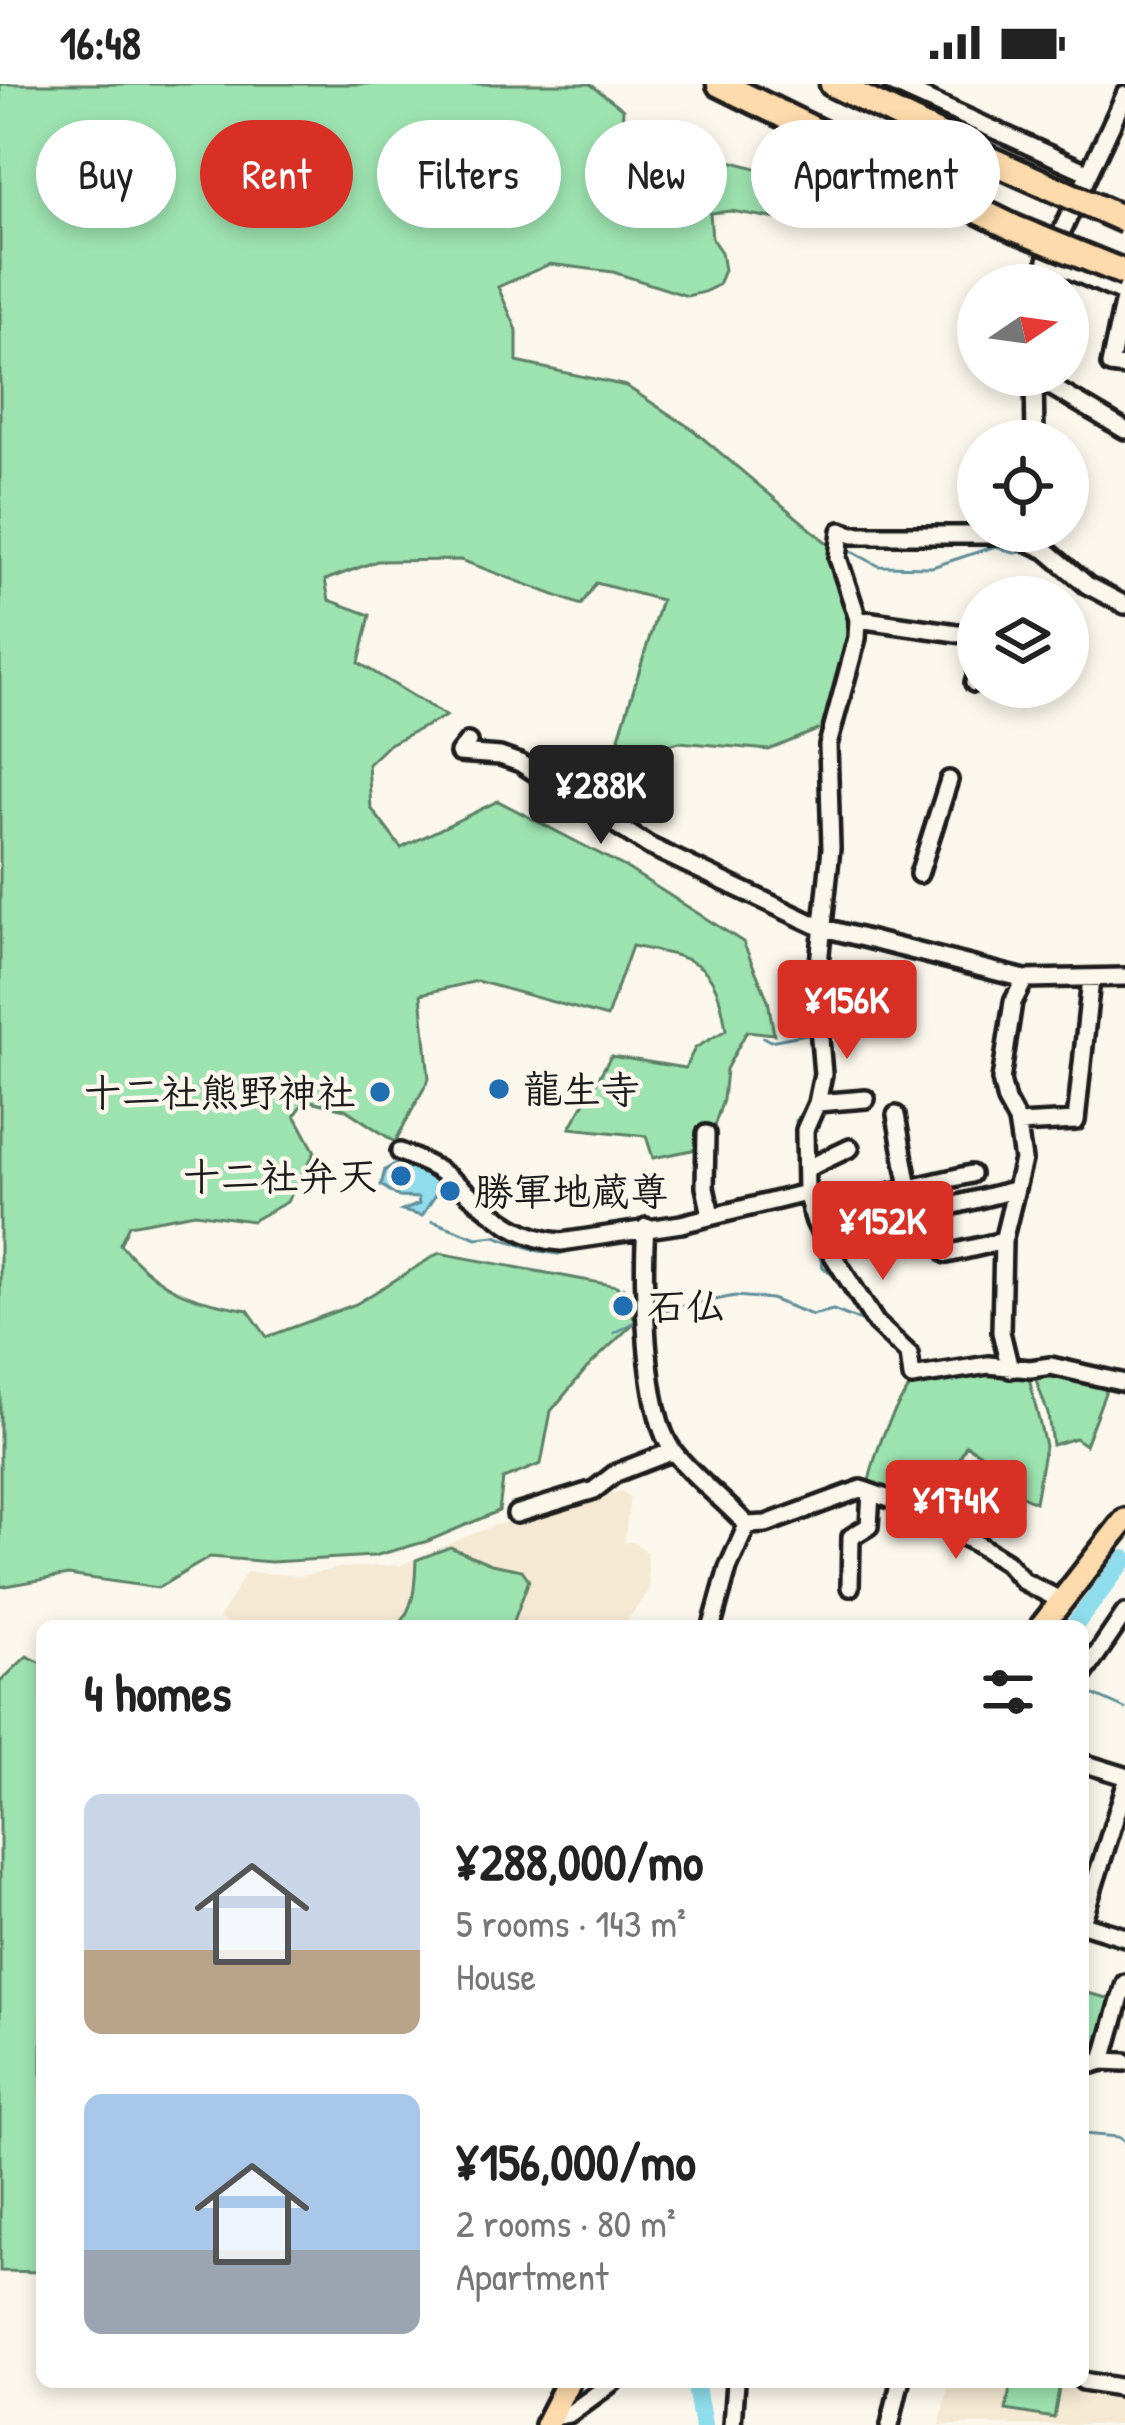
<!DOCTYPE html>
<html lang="en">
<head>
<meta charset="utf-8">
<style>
	:root { --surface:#fff; --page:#f6f6f6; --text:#222; --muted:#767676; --accent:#d93025 }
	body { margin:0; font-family:"Patrick Hand","Klee One",sans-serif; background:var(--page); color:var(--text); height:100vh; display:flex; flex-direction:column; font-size:45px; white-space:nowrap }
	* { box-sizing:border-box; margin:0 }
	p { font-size:39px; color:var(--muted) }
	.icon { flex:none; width:66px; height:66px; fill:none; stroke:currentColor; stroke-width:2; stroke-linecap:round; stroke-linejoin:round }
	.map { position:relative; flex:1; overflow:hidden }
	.panel { position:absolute; left:36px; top:1536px; width:1053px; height:768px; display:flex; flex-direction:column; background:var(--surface); border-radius:18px; box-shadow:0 6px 18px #0003 }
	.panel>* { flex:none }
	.banner { position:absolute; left:36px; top:36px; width:1053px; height:108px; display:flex; gap:24px }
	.needle { width:78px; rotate:77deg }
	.tools { position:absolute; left:957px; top:180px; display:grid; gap:24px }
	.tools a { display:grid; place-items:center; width:132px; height:132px; border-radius:50%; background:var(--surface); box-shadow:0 6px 18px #0003; font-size:60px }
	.price { position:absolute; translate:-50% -102px; padding:0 27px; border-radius:12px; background:var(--accent); color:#fff; font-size:39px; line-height:78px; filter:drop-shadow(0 3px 6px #0008) }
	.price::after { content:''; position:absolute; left:50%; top:72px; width:36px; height:27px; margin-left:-18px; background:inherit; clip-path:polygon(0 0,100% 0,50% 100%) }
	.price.active { background:#222; color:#fff }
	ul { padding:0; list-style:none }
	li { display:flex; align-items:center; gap:36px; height:300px; padding:0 48px }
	li span { display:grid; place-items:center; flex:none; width:336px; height:240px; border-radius:18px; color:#555 }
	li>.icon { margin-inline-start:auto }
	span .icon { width:144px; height:144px; fill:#fffc; stroke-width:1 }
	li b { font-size:51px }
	h2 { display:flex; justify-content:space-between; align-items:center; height:144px; padding:0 48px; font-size:51px }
	.pill { padding:0 42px; border-radius:54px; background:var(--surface); box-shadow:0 6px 18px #0003; font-size:42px; line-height:108px }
	.pill.active { background:var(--accent); color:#fff }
	.status { display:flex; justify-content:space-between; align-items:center; height:84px; padding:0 60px; background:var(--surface); direction:ltr }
	.status svg { height:33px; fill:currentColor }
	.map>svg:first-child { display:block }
	.built { fill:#f5e9d3 }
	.green { fill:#9de3b0; stroke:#5c8066; stroke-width:3 }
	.water { fill:#8edcec; stroke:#608f99; stroke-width:3 }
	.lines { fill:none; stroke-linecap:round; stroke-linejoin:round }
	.stream { stroke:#608f99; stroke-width:3 }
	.river { stroke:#8edcec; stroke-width:18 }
	.minor-casing { stroke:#1c1c1c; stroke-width:24 }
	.major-casing { stroke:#1c1c1c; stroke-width:30 }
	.highway-casing { stroke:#1c1c1c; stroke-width:33 }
	.minor { stroke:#fbf7ec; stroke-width:15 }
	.major { stroke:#fedbac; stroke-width:21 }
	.highway { stroke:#fedbac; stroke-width:24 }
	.highway-bridge-casing { stroke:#1c1c1c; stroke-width:33; stroke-linecap:butt }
	.highway-bridge { stroke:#fedbac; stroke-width:24 }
	.poi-dot { fill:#1f6fb2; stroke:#fbf7ec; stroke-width:4.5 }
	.labels { text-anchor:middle; stroke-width:9; stroke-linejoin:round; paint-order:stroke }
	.poi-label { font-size:39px; font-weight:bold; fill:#1c1c1c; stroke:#fbf7ec; text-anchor:start }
</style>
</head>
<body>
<div class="status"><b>16:48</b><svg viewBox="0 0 49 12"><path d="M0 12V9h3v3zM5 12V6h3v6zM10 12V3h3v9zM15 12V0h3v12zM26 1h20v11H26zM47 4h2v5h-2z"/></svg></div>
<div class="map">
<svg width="1125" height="2341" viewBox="0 0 1125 2341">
	<rect width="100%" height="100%" fill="#fbf7ec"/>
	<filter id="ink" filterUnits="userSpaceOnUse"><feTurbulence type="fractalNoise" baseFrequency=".00833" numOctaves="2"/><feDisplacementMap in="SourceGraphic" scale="24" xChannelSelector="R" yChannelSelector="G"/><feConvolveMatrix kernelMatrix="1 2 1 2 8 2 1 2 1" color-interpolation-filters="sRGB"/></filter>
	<g filter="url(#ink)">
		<!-- built -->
		<path class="built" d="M 623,1407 L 630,1414 L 624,1459 L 633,1458 L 647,1468 L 649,1506 L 623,1542 L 234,1542 L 219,1535 L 246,1488 L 300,1492 L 339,1484 L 400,1481 L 492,1442 Z
			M 948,2298 L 1083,2298 L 1125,2304 L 1125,2341 L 940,2341 Z"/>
		<!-- green -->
		<path class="green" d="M 0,0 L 590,0 L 623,25 L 622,41 L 637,37 L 709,57 L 722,75 L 800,96 L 788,118 L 783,136 L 731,127 L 710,129 L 712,155 L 721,168 L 724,186 L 718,201 L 704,208 L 687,212 L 613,188 L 550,180 L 498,203 L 517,246 L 517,278 L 626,302 L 692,345 L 832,463 L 849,502 L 849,568 L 825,643 L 769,666 L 679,658 L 631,672 L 619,653 L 661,516 L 596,499 L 581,521 L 461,476 L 377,477 L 325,496 L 329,516 L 370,531 L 359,579 L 446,632 L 389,660 L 368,680 L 371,724 L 401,764 L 498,717 L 625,783 L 743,858 L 768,916 L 774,950 L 747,947 L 726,985 L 723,1016 L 707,1063 L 653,1074 L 646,1052 L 570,1044 L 611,972 L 685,984 L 695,964 L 726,946 C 716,874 695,875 632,862 L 607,933 L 477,897 L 421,910 L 429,995 L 395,1058 L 345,1025 L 306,1016 L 295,1031 L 315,1068 L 287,1118 L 252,1137 L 195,1129 L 129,1141 L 120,1160 C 160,1207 189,1215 248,1226 L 267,1253 L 356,1220 L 439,1169 L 617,1202 L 636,1237 L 587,1284 L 551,1327 L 541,1380 L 503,1395 L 499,1427 L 428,1457 L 374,1472 L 271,1478 L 210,1473 L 158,1504 L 68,1491 L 0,1503 Z
			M 990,1282 L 1011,1291 L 1028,1290 L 1045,1362 L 1035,1418 L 995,1399 L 1001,1382 L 966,1361 L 934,1429 L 869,1397 C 877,1361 893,1323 917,1294 Z
			M 1049,1288 L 1108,1301 L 1085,1361 L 1075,1354 L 1052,1361 L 1048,1330 L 1034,1290 Z
			M 450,1463 L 491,1480 L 522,1486 L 529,1496 L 512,1542 L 397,1542 C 415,1525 415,1500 416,1476 Z
			M 27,1572 L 42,1579 L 42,2188 L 0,2187 L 0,1598 Z
			M 1083,1908 L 1112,1915 L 1097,1969 L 1083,1975 Z
			M 1011,2298 L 1060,2299 L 1054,2334 L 1006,2326 Z"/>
		<!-- water -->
		<path class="water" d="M 400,1077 L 443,1099 L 422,1132 L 402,1127 L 419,1120 L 418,1114 L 399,1113 L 381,1101 L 385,1086 Z"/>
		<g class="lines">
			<!-- stream -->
			<path class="stream" d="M 847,465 L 879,482 L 932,483 L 996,462 L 1014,469 L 1025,468 L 1052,481
				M 1087,509 L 1125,529
				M 763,953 L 770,957 L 812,949
				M 798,1104 L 796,1037 L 811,1012
				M 432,1137 L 477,1154 L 495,1152 L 539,1167 L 558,1170 L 591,1161
				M 814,1153 L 823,1183 L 841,1198 L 864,1234
				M 623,1203 L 638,1225
				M 654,1228 L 735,1212 L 771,1215 L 812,1231 L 833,1226 L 869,1240
				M 614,1249 L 638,1236
				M 882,1255 L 903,1280
				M 1083,1606 L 1125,1625
				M 1083,2050 L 1118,2053 L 1125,2058"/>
			<!-- river -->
			<path class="river" d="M 1074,1542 L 1125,1475
				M 695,2298 L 703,2341"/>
			<!-- minor casing -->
			<g class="minor-casing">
				<path id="minor" d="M 893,0 L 1087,88
					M 1047,176 L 1125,210
					M 1037,201 L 1125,11
					M 1125,210 L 1110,281 L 1125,283
					M 1034,291 L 1035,357
					M 1035,293 L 1125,346
					M 1125,521 L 1087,501 L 1046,466 L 1012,451 L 853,451 L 841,447 L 838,474 L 858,535 L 857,554 L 828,661 L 831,764 L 816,908 L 823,990 L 817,1019 L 805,1046 L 806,1109 L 815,1138 L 830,1167 L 876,1239 L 909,1270 L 912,1293 L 988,1281 L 1030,1285 L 1051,1282 L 1125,1299
					M 858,535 L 978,552
					M 974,599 L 978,586
					M 468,658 L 459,669 L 500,672 L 520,679 L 649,762 L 820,843 L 1025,895 L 1125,893
					M 919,790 L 949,696
					M 817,1019 L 866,1015
					M 896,1031 L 909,1104
					M 1018,1040 L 1076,1037 L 1091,895
					M 706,1050 L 705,1103 L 711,1131
					M 400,1068 C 414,1074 432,1081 444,1090 C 483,1118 511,1155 561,1158 L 681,1140 L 806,1109
					M 806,1085 L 850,1064
					M 811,1127 L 971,1090
					M 923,1129 L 1014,1106
					M 646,1143 C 642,1191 644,1329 673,1367 C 693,1393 724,1416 747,1441 L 766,1440 L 861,1405 L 895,1417 L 974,1458 L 1006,1478 L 1023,1497 L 1062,1517
					M 947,1170 L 1003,1157
					M 1010,1285 L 1001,1248 L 1003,1157 L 1023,1076 L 1017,1037 L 1006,1017 L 1001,996 L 1013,918 L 1025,895
					M 516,1430 L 594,1406 L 616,1389 L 673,1367
					M 850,1503 L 851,1453 L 869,1442 L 871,1409
					M 712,1542 L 728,1484 L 747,1441
					M 1083,1591 L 1125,1529
					M 1083,1679 L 1125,1692
					M 1083,1836 L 1125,1703
					M 1083,1840 L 1125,1853
					M 1103,1977 L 1125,1899
					M 1083,1983 L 1103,1977 L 1125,1978
					M 1083,2297 L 1125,2304
					M 549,2334 L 569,2330 L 613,2298
					M 732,2341 L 735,2298
					M 890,2341 L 900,2298"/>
			</g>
			<!-- major casing -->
			<g class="major-casing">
				<path id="major" d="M 1042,1542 L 1125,1436
					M 546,2341 L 568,2298"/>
			</g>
			<!-- highway casing -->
			<g class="highway-casing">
				<path id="highway" d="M 720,0 L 1014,144
					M 833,0 L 986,74"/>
			</g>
			<!-- minor -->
			<use href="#minor" class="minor"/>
			<!-- major -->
			<use href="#major" class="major"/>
			<!-- highway -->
			<use href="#highway" class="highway"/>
			<!-- highway-bridge casing -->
			<g class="highway-bridge-casing">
				<path id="highway-bridge" d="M 986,74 L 1125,136
					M 1014,144 L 1125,189"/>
			</g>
			<!-- highway-bridge -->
			<use href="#highway-bridge" class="highway-bridge"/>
		</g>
	</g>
	<!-- markers -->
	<g class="poi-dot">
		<circle cx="499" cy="1005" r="12"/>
		<circle cx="380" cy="1008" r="12"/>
		<circle cx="401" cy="1092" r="12"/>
		<circle cx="450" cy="1107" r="12"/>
		<circle cx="623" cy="1222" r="12"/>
	</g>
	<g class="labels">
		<!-- poi labels -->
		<g class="poi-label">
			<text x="523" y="1019">龍生寺</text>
			<text x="356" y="1022" text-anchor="end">十二社熊野神社</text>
			<text x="377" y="1106" text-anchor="end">十二社弁天</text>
			<text x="474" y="1121">勝軍地蔵尊</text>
			<text x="647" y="1236">石仏</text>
		</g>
	</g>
</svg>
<div class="tools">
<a><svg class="needle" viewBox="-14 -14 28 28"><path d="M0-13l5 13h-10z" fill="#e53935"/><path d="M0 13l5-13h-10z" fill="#767676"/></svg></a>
<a><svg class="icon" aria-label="locate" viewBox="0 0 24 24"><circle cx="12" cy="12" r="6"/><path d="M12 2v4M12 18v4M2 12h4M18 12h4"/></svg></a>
<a><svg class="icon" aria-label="layers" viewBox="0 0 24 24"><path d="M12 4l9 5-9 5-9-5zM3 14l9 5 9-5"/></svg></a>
</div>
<b class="price active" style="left:601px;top:763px">¥288K</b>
<b class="price" style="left:847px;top:978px">¥156K</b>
<b class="price" style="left:883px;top:1199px">¥152K</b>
<b class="price" style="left:956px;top:1478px">¥174K</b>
<div class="banner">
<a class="pill">Buy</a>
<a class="pill active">Rent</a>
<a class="pill">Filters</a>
<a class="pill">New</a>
<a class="pill">Apartment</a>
</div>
<section class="panel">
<h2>4 homes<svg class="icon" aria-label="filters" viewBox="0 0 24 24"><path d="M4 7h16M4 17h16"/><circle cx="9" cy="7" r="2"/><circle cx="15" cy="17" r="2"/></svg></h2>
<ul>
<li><span style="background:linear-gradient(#c9d6e8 65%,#b9a48a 0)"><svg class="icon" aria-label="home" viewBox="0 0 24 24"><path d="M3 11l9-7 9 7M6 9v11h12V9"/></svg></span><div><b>¥288,000/mo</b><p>5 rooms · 143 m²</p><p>House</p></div></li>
<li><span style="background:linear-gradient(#a9c7e8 65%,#9aa5b1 0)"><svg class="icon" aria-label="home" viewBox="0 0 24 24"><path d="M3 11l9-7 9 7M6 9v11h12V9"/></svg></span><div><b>¥156,000/mo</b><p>2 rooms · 80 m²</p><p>Apartment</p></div></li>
</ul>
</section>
</div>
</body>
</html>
